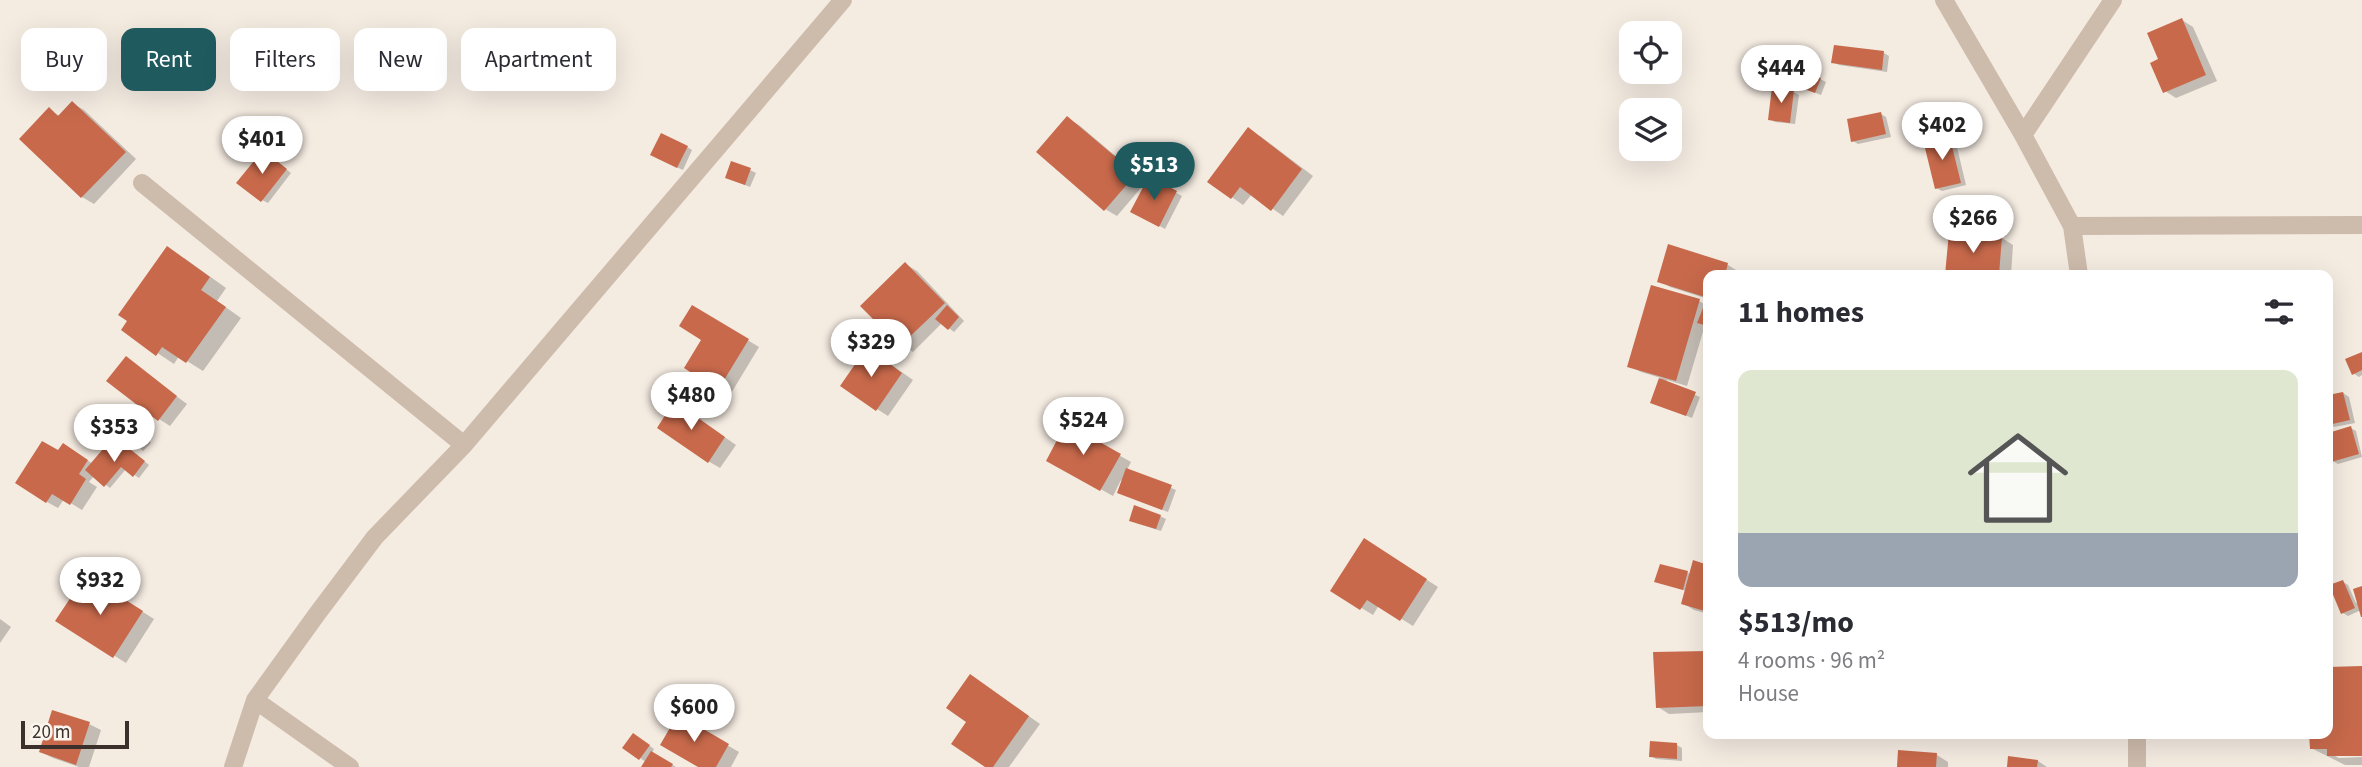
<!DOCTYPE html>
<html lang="en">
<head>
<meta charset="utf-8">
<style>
	:root { --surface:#fff; --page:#f2f2f3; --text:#2b2b33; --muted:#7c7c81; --line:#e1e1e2; --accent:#1f5a5e }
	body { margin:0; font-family:"Source Sans 3",sans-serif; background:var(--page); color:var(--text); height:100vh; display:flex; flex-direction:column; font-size:26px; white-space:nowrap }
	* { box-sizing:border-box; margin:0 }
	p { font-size:23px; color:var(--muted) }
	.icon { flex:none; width:38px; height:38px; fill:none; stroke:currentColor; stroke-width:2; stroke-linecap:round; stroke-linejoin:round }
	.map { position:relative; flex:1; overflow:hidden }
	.sheet { position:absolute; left:1703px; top:270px; width:630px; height:469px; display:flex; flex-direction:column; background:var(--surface); border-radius:14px; box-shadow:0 7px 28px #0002 }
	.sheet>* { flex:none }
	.banner { position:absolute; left:21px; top:28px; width:665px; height:63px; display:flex; gap:14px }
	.buttons { position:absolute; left:1619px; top:21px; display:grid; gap:14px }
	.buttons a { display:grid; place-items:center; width:63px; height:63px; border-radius:14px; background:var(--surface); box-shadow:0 7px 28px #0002; font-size:35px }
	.scale { position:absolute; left:21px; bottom:18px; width:108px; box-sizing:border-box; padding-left:7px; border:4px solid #3b302b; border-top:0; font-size:19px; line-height:24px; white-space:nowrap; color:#3b302b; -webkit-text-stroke:5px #fbf5ee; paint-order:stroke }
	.price { position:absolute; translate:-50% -60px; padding:0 16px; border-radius:24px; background:#fff; color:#222; font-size:23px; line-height:46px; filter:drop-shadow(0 2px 4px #0008) }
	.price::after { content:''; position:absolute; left:50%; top:42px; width:21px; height:16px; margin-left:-10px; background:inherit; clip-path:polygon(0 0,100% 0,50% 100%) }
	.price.on { background:var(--accent); color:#fff }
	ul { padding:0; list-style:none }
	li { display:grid; align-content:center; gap:14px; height:371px; padding:0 35px }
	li+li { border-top:2px solid var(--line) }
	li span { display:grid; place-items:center; height:217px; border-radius:14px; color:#555 }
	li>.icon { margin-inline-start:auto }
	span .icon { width:126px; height:126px; fill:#fffc; stroke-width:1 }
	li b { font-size:30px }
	h2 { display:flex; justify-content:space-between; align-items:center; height:84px; padding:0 35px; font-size:30px }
	.tag { padding:0 24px; border-radius:14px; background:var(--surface); box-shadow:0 7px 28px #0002; font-size:24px; line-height:63px }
	.tag.on { background:var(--accent); color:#fff }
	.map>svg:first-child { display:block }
	.shadow { fill:#0003 }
	.building { fill:#c8694b }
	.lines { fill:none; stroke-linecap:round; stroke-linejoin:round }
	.minor { stroke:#cdbbac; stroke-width:18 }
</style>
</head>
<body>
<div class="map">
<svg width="2362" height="767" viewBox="0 0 2362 767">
	<rect width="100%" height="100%" fill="#f4ebe1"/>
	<!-- shadow -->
	<path class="shadow" d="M 2182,20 L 2193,27 L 2217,81 L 2176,98 L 2165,91 L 2160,60 Z
		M 1884,53 L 1889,56 L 1887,72 L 1839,65 L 1833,62 Z
		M 1820,79 L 1826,82 L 1821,95 L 1803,88 Z
		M 1794,92 L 1799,95 L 1795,124 L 1775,122 L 1770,119 Z
		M 72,103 L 84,110 L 136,159 L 94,204 L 82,197 L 21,139 L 49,110 L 60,116 Z
		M 1881,114 L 1886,117 L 1891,137 L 1858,144 L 1853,141 Z
		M 1068,119 L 1079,125 L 1146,182 L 1117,216 L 1105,209 Z
		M 1260,136 L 1313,176 L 1283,216 L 1252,194 L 1243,205 L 1209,181 Z
		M 1949,136 L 1955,139 L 1966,185 L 1942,191 L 1936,188 Z
		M 687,147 L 692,150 L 683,170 L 657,158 Z
		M 268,155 L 291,173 L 268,203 L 262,200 Z
		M 750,170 L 756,173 L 750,187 L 732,180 Z
		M 1150,179 L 1182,196 L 1165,229 L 1133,211 Z
		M 2002,238 L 2013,245 L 2011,275 L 1947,275 Z
		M 1669,246 L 1728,265 L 1739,272 L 1738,275 L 1708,275 L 1708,299 L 1670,287 L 1659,281 Z
		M 184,258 L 226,288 L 217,301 L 241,318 L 203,371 L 179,356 L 174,364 L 123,330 Z
		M 905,264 L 917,271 L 964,321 L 954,332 L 942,323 L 913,352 L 901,345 L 863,306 Z
		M 1699,301 L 1708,306 L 1708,326 L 1705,325 L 1687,386 L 1667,380 L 1666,383 L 1700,397 L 1692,418 L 1652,402 L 1661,378 L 1641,372 L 1629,366 Z
		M 693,307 L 759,347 L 730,395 L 686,368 L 703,340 Z
		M 2362,354 L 2362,375 L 2359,377 L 2353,373 Z
		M 879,356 L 913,380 L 888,416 L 877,409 Z
		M 126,359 L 187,404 L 170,426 L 159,419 Z
		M 2343,393 L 2349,397 L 2355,423 L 2334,427 L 2328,421 L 2328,397 Z
		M 686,410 L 736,445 L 720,468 L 708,461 Z
		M 128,412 L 150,432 L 146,437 L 151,443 L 143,451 L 138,447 L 119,413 Z
		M 1067,426 L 1131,462 L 1127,470 L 1176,490 L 1168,512 L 1124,495 L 1123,481 L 1121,480 L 1113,496 L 1048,460 Z
		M 2351,428 L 2356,431 L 2362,457 L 2338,464 L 2332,461 L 2328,434 Z
		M 132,451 L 149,465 L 139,478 L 126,469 L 110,488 L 94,476 L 89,482 L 97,487 L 82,510 L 64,499 L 58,508 L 47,502 L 59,452 L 75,452 L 93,464 Z
		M 1160,516 L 1166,519 L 1161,531 L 1136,523 Z
		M 1376,547 L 1438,587 L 1413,626 L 1379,605 L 1373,615 L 1332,590 Z
		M 1661,566 L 1691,574 L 1708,566 L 1708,614 L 1694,610 L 1683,603 L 1686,591 L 1656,581 Z
		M 2343,582 L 2348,585 L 2356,603 L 2359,602 L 2362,588 L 2362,613 L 2361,610 L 2348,616 L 2343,613 Z
		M 95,592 L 111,592 L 154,619 L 126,663 L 58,620 Z
		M 0,619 L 11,627 L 0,643 Z
		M 1708,652 L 1708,712 L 1669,714 L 1658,707 Z
		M 2362,667 L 2362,754 L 2333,755 L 2339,758 L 2362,757 L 2362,765 L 2345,765 L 2311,748 L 2328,733 L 2328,668 Z
		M 982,683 L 1040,724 L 1009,767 L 988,767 L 969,722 Z
		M 679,717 L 739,752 L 731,767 L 701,767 Z
		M 89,724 L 101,730 L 89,767 L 79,767 L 53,758 L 41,752 Z
		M 639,738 L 654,749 L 652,753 L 676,767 L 643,767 L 646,762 L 625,748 Z
		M 1677,745 L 1682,748 L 1682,761 L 1656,759 L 1651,756 Z
		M 1937,755 L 1948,762 L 1948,767 L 1899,767 Z
		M 2038,761 L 2047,767 L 2008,767 Z"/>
	<!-- building -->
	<path class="building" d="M 2182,18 L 2206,75 L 2163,93 L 2150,63 L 2158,59 L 2147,33 Z
		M 1834,45 L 1884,51 L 1882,70 L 1831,63 Z
		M 1802,71 L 1821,78 L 1815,93 L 1796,86 Z
		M 1772,87 L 1794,90 L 1790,123 L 1768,120 Z
		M 72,101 L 126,152 L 81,198 L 19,139 L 49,107 L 58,116 Z
		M 1881,112 L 1886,134 L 1851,142 L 1847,119 Z
		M 1067,116 L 1136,174 L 1104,211 L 1036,152 Z
		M 1248,127 L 1302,169 L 1271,211 L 1240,187 L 1231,199 L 1207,182 Z
		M 661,133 L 688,146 L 677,168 L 650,155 Z
		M 1949,134 L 1961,183 L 1935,189 L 1923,140 Z
		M 263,150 L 287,169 L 261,202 L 236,183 Z
		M 731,161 L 751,168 L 745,185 L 725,178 Z
		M 1149,176 L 1177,191 L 1159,227 L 1130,212 Z
		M 1949,232 L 2002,236 L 1999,275 L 1945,275 Z
		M 1668,244 L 1728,263 L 1725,275 L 1708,275 L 1708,298 L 1657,282 Z
		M 167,246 L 210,277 L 201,290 L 226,307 L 186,363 L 162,347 L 156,356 L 121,330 L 127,321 L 118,315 Z
		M 905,262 L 945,303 L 900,346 L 860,306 Z
		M 1651,285 L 1700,299 L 1676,381 L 1627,367 Z
		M 692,305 L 749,339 L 718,390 L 684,368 L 701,340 L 679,326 Z
		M 947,305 L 959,317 L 948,330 L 935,319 Z
		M 1703,308 L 1708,310 L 1708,326 L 1697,323 Z
		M 867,347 L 902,373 L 876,411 L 840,386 Z
		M 2362,352 L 2362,370 L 2352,375 L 2345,359 Z
		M 126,356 L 177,396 L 158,421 L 106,381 Z
		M 1659,378 L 1696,392 L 1686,416 L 1650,403 Z
		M 2343,392 L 2350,420 L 2328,425 L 2328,395 Z
		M 674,401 L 725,437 L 708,463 L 657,428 Z
		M 111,406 L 118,412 L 123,407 L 145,428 L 141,433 L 147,439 L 137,449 L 101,416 Z
		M 1066,423 L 1121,454 L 1100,491 L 1046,461 Z
		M 2351,426 L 2359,454 L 2331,462 L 2328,450 L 2328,433 Z
		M 42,441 L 58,450 L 63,443 L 88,460 L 79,474 L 86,479 L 70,505 L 52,494 L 46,503 L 15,483 Z
		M 109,442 L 121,452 L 126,446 L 145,461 L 133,477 L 121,467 L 104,487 L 85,470 Z
		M 1126,468 L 1172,485 L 1162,510 L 1117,493 Z
		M 1134,505 L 1161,515 L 1156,529 L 1129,521 Z
		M 1364,538 L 1427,579 L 1400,621 L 1367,600 L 1360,610 L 1330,591 Z
		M 1693,560 L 1708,565 L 1708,612 L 1681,604 Z
		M 1660,564 L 1688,571 L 1683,590 L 1654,582 Z
		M 2343,580 L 2355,608 L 2341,614 L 2329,585 Z
		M 81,582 L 93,590 L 99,583 L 143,611 L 113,658 L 55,621 Z
		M 2362,586 L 2362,617 L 2361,617 L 2353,589 Z
		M 1708,651 L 1708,706 L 1656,708 L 1653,652 Z
		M 2362,666 L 2362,756 L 2327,756 L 2327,749 L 2310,749 L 2309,733 L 2328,733 L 2328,667 Z
		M 970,674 L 1029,716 L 993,767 L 985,767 L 951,744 L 966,722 L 946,708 Z
		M 52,710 L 90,722 L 76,765 L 39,752 Z
		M 678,714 L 729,744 L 716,767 L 698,767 L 660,745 Z
		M 633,733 L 650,745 L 639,760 L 622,748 Z
		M 1650,741 L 1677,743 L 1677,759 L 1649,757 Z
		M 1898,750 L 1937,753 L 1936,767 L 1897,767 Z
		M 651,751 L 673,764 L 671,767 L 641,767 Z
		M 2008,756 L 2038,760 L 2037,767 L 2007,767 Z"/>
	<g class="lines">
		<!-- minor -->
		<path class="minor" d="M 1944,0 L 2023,135 L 2072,226 L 2079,275
			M 2023,135 L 2113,0
			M 142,183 L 464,445
			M 2072,226 L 2362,225
			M 255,700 L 350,767
			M 233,767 L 255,700 L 317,614 L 375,537 L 464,445 L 843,0
			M 2137,767 L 2137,733"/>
	</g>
</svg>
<div class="buttons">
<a><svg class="icon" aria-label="locate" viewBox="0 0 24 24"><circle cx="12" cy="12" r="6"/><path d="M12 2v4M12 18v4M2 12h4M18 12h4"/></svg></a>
<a><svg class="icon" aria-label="layers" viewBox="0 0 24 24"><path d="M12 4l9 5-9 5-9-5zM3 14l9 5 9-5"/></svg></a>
</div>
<div class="scale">20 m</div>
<b class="price" style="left:1781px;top:105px">$444</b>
<b class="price" style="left:1942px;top:162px">$402</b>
<b class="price" style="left:262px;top:176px">$401</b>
<b class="price on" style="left:1154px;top:202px">$513</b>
<b class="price" style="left:1973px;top:255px">$266</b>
<b class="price" style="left:871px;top:379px">$329</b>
<b class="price" style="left:691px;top:432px">$480</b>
<b class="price" style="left:1083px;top:457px">$524</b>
<b class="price" style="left:114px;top:464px">$353</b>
<b class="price" style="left:100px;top:617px">$932</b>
<b class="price" style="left:694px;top:744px">$600</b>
<div class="banner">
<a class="tag">Buy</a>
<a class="tag on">Rent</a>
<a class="tag">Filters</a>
<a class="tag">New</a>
<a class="tag">Apartment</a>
</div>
<section class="sheet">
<h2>11 homes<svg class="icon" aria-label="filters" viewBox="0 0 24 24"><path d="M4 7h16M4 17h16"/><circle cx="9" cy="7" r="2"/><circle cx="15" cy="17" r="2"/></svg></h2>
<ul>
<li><span style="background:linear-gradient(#dfe7d0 75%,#9aa5b1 0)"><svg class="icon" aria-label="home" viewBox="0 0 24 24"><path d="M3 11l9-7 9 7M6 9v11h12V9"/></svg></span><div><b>$513/mo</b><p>4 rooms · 96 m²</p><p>House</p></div></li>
</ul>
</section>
</div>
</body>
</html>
